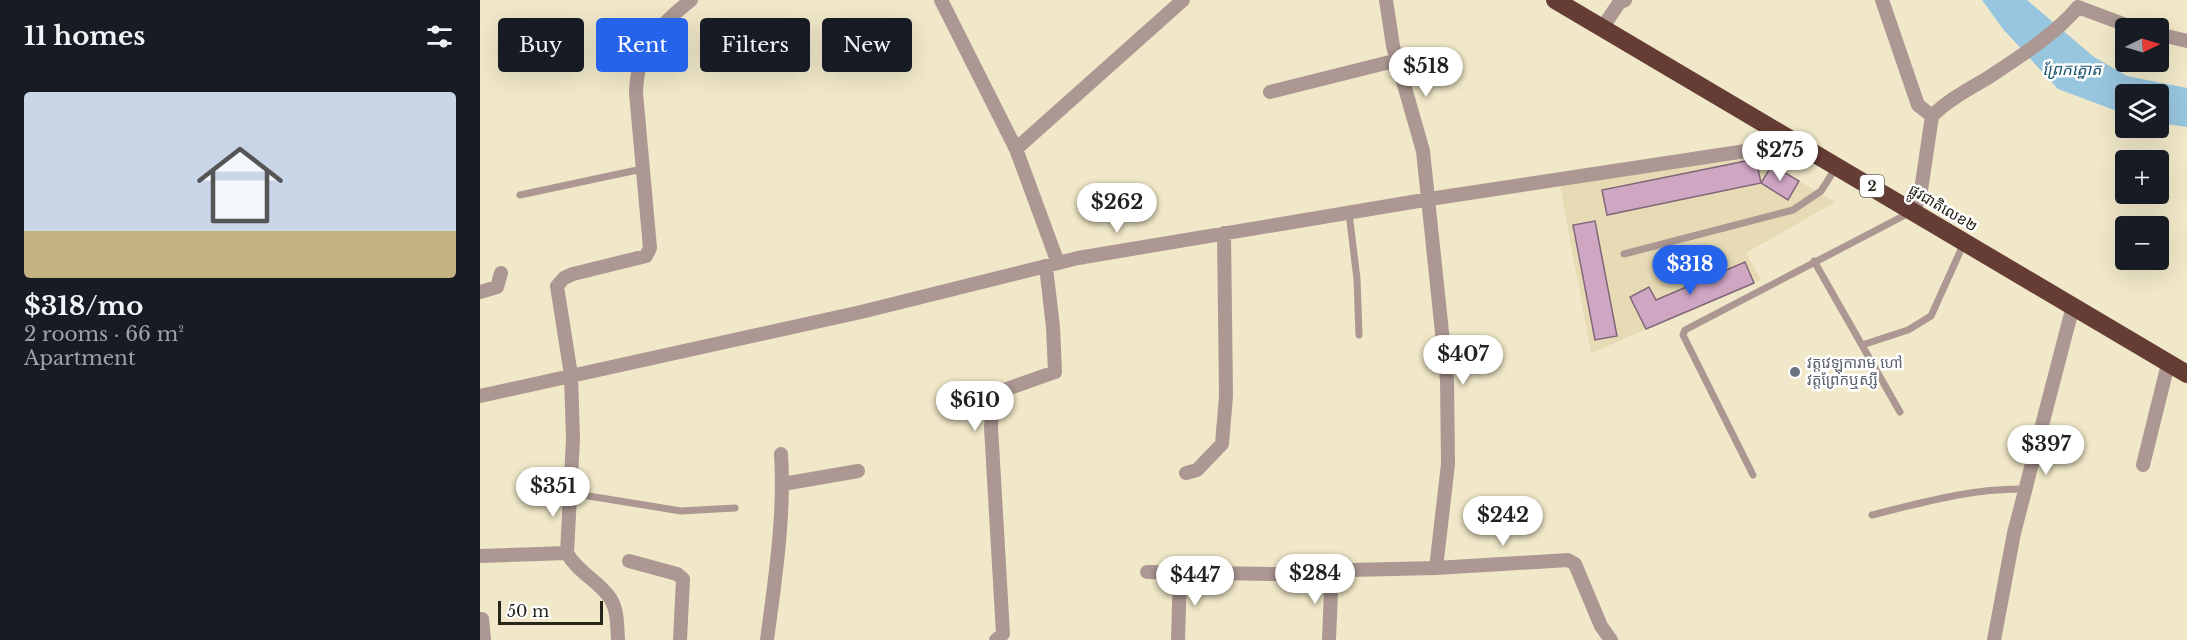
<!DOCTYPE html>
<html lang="en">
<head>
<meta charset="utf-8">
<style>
	:root { --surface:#171b24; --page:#242831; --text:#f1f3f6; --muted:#9ea1a6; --line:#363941; --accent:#2563eb }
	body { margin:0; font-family:"Libre Baskerville","Noto Sans Khmer",serif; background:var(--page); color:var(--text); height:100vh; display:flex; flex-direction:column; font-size:22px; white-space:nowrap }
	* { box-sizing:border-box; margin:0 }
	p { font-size:20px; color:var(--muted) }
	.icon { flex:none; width:33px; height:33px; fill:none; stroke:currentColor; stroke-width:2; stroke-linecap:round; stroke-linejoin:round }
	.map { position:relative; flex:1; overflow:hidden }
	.panel { display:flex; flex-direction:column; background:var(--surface); width:480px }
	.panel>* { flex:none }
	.banner { position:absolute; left:18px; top:18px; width:570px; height:54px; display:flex; gap:12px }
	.needle { width:39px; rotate:85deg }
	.buttons { position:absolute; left:1635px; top:18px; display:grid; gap:12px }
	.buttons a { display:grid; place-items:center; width:54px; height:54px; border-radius:6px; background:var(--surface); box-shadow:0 6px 24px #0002; font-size:30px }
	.scale { position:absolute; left:18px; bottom:15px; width:105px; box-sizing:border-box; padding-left:6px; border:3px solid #272418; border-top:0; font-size:16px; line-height:21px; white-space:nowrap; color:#272418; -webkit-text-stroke:4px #fff; paint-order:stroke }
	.price { position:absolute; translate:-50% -51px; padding:0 14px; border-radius:21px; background:#fff; color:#222; font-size:20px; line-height:39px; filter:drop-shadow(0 2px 3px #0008) }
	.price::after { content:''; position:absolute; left:50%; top:36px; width:18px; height:14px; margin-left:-9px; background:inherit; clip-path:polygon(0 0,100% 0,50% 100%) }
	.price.on { background:var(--accent); color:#fff }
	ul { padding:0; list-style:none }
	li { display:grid; align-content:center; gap:12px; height:318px; padding:0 24px }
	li+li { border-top:2px solid var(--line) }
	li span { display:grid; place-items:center; height:186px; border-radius:6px; color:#555 }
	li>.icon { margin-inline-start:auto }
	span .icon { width:108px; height:108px; fill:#fffc; stroke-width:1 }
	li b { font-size:26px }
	h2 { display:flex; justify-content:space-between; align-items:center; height:72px; padding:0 24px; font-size:26px }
	.tag { padding:0 21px; border-radius:6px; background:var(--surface); box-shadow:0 6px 24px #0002; font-size:21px; line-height:54px }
	.tag.on { background:var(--accent); color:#fff }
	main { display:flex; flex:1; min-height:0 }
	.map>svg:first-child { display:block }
	.built { fill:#e6dbb4 }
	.water { fill:#98c6df }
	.building { fill:#cfa7c2; stroke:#816779; stroke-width:1.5 }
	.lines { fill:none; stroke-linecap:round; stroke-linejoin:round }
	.lane { stroke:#ac9792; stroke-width:7 }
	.street { stroke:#ac9792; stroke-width:14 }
	.highway { stroke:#663d35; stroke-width:18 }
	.worship-dot { fill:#6b7280; stroke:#fff; stroke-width:2 }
	.labels { text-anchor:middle; stroke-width:5; stroke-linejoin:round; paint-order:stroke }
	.shield { fill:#fff; stroke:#68665d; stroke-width:1.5 }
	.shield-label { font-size:14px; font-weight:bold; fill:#272418 }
	.street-label { font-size:15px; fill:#272418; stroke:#fff }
	.worship-label { font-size:15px; fill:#5b616d; stroke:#fff; text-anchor:start }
	.water-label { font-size:16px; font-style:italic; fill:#1b556e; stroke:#fff }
</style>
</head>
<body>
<main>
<section class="panel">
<h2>11 homes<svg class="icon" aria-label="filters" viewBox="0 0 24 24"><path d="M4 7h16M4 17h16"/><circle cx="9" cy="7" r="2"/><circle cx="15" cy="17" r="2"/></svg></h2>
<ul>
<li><span style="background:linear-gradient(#c9d6e8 75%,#c2b280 0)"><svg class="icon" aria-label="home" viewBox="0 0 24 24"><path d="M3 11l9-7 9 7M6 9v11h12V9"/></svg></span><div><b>$318/mo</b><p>2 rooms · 66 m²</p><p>Apartment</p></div></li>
</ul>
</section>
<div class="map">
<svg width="1707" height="640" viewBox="0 0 1707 640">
	<rect width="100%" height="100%" fill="#f0e8c8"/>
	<!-- built -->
	<path class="built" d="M 1278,157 L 1355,202 L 1266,253 L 1281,280 L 1111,353 L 1080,185 Z"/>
	<!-- water -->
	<path class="water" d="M 1502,0 L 1547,0 L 1614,57 L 1647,76 L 1707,88 L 1707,127 L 1679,123 L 1678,94 L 1646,94 L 1645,114 L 1578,89 L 1523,29 Z"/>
	<!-- building -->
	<path class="building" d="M 1276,159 L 1281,183 L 1127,215 L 1122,190 Z
		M 1292,165 L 1319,181 L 1308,200 L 1281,183 Z
		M 1115,221 L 1137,336 L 1115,340 L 1093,225 Z
		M 1265,262 L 1274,283 L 1166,329 L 1150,297 L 1169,287 L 1176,300 Z"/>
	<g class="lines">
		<!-- lane -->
		<path class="lane" d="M 40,195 L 162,169
			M 869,213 L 877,279 L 879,335
			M 1144,254 L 1313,210 L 1341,191 L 1357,166
			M 1334,261 L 1420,412
			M 1382,345 L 1428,330 L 1451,316 L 1484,243
			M 1273,475 L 1203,335 L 1205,330 L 1429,213
			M 90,493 L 201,511 L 255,508
			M 1392,515 C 1444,502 1492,488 1546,489"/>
		<!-- street -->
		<path class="street" d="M 461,0 L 536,149 L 578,263
			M 906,0 L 913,46 L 943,151 L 967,380 L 968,464 L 956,568
			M 1402,0 L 1438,105 L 1452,116
			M 1123,27 L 1139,3 L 1145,0
			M 1678,34 L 1707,41
			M 790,92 L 918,60
			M 536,149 L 703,0
			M 1433,211 L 1440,197 L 1452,116 C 1467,101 1487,90 1506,79 C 1535,60 1576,34 1598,7 L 1654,28
			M 0,292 L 17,287 L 21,273
			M 0,396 L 381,312 L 598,258 L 956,198 L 1279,149 L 1291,129
			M 1663,465 L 1688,364
			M 706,473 L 717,470 L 742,444 L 746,396 L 744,233
			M 303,484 L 378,471
			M 0,556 L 87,553
			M 149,561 L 197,574 L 203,579 L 200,640
			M 667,572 L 855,575 L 869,570 L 956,568 L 1088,560 L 1095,564 L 1121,626 L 1131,640
			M 2,619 L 4,640
			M 138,640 C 137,626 138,610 130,598 C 119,581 97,572 87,553 L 93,439 L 91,375 L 77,286 L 84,278 L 93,274 L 166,256 L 170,248 L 156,93 C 157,48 177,27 211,0
			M 287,640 C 295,579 305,516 301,454
			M 516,640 L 523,634 L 511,427 L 513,403 L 521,391 L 575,372 L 573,327 L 566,267
			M 698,640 L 700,572
			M 849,640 L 851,591 L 855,575
			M 1514,640 L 1534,533 L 1593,306"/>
		<!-- highway -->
		<path class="highway" d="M 1075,0 L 1707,374"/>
	</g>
	<!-- markers -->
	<circle class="worship-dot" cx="1315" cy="372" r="6"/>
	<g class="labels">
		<!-- shield labels -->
		<rect class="shield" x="1380" y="175" width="24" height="22" rx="4.5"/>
		<g class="shield-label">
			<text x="1392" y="191">2</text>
		</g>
		<!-- street labels -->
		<g class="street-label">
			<text transform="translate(1463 208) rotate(31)" y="5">ផ្លូវជាតិលេខ២</text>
		</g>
		<!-- worship labels -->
		<g class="worship-label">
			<text x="1327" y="368">វត្តវេឡុការាម ហៅ<tspan x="1327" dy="17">វត្តព្រែកឬស្សី</tspan></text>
		</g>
		<!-- water labels -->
		<g class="water-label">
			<text x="1592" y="75">ព្រែកត្នោត</text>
		</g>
	</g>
</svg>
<div class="buttons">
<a><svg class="needle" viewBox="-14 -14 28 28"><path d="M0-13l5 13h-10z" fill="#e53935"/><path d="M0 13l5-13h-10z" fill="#9ea1a6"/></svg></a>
<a><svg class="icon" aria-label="layers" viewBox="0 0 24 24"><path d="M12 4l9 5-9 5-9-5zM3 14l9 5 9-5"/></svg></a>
<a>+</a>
<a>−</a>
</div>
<div class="scale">50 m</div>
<b class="price" style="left:946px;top:98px">$518</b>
<b class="price" style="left:1300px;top:182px">$275</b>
<b class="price" style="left:637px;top:234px">$262</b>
<b class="price on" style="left:1210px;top:296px">$318</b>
<b class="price" style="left:983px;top:386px">$407</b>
<b class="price" style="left:495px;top:432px">$610</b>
<b class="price" style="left:1566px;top:476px">$397</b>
<b class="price" style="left:73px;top:518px">$351</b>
<b class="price" style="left:1023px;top:547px">$242</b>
<b class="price" style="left:835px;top:605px">$284</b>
<b class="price" style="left:715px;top:607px">$447</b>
<div class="banner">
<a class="tag">Buy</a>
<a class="tag on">Rent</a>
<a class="tag">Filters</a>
<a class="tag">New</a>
</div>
</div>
</main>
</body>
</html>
